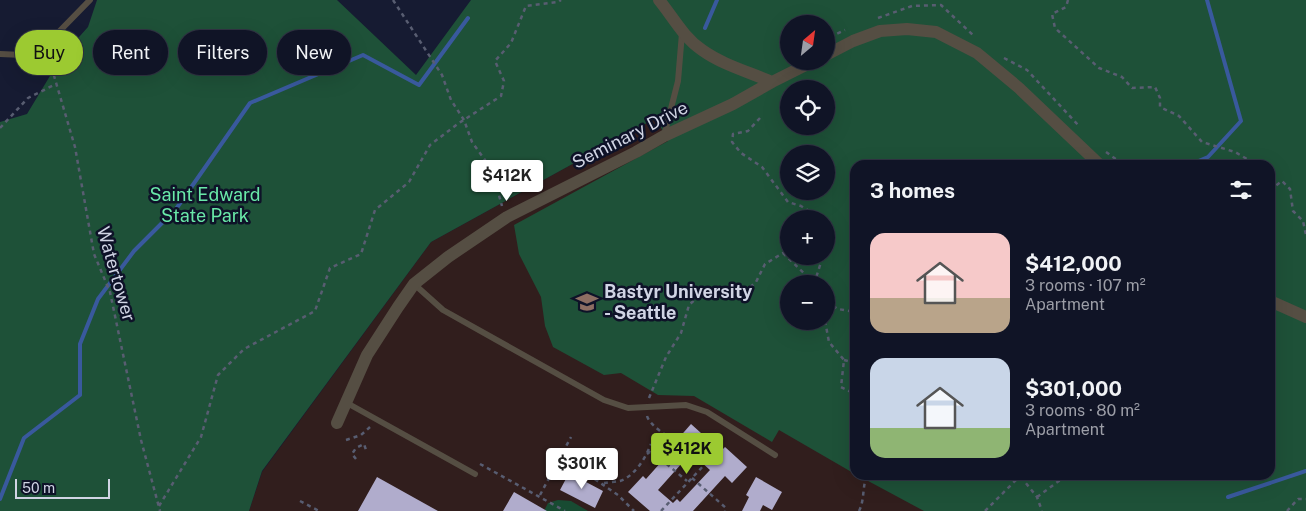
<!DOCTYPE html>
<html lang="en">
<head>
<meta charset="utf-8">
<style>
	:root { --surface:#101426; --page:#191d2e; --text:#f1f3f6; --muted:#9c9ea7; --line:#303343; --accent:#9cca31 }
	body { margin:0; font-family:"Public Sans",sans-serif; background:var(--page); color:var(--text); height:100vh; display:flex; flex-direction:column; font-size:19px; white-space:nowrap }
	* { box-sizing:border-box; margin:0 }
	p { font-size:16px; color:var(--muted) }
	.icon { flex:none; width:28px; height:28px; fill:none; stroke:currentColor; stroke-width:2; stroke-linecap:round; stroke-linejoin:round }
	.map { position:relative; flex:1; overflow:hidden }
	.side { position:absolute; left:850px; top:160px; width:425px; height:320px; display:flex; flex-direction:column; background:var(--surface); border-radius:15px; box-shadow:0 5px 20px #0002,0 0 0 1px var(--line) }
	.side>* { flex:none }
	.banner { position:absolute; left:15px; top:30px; width:475px; height:45px; display:flex; gap:10px }
	.needle { width:32px; rotate:29deg }
	.fabs { position:absolute; left:780px; top:15px; display:grid; gap:10px }
	.fabs a { display:grid; place-items:center; width:55px; height:55px; border-radius:50%; background:var(--surface); box-shadow:0 5px 20px #0002,0 0 0 1px var(--line); font-size:25px }
	.scale { position:absolute; left:15px; bottom:12px; width:95px; box-sizing:border-box; padding-left:5px; border:2px solid #d0d4e4; border-top:0; font-size:14px; line-height:18px; white-space:nowrap; color:#d0d4e4; -webkit-text-stroke:4px #0e1228; paint-order:stroke }
	.price { position:absolute; translate:-50% -42px; padding:0 11px; border-radius:5px; background:#fff; color:#222; font-size:16px; line-height:32px; filter:drop-shadow(0 1px 2px #0008) }
	.price::after { content:''; position:absolute; left:50%; top:30px; width:15px; height:11px; margin-left:-8px; background:inherit; clip-path:polygon(0 0,100% 0,50% 100%) }
	.price.current { background:var(--accent); color:#111 }
	ul { padding:0; list-style:none }
	li { display:flex; align-items:center; gap:15px; height:125px; padding:0 20px }
	li span { display:grid; place-items:center; flex:none; width:140px; height:100px; border-radius:15px; color:#555 }
	li>.icon { margin-inline-start:auto }
	span .icon { width:60px; height:60px; fill:#fffc; stroke-width:1 }
	li b { font-size:21px }
	h2 { display:flex; justify-content:space-between; align-items:center; height:60px; padding:0 20px; font-size:21px }
	.pill { padding:0 18px; border-radius:22px; background:var(--surface); box-shadow:0 5px 20px #0002,0 0 0 1px var(--line); font-size:18px; line-height:45px }
	.pill.current { background:var(--accent); color:#111 }
	.map>svg:first-child { display:block }
	.education { fill:#311e1d; fill-rule:evenodd }
	.green { fill:#184b32 }
	.forest { fill:#1e5138; fill-rule:evenodd }
	.lines { fill:none; stroke-linecap:round; stroke-linejoin:round }
	.stream { stroke:#39599d; stroke-width:4 }
	.building { fill:#b0accc; fill-rule:evenodd }
	.path { stroke:#585d71; stroke-width:2.5; stroke-dasharray:4 4; stroke-linecap:butt }
	.service { stroke:#554e43; stroke-width:6 }
	.minor { stroke:#554e43; stroke-width:12 }
	.labels { text-anchor:middle; stroke-width:5; stroke-linejoin:round; paint-order:stroke }
	.street-label { font-size:18px; fill:#d0d4e4; stroke:#0e1228 }
	.park-label { font-size:18px; fill:#69e8a8; stroke:#0e1228 }
	.poi-label { font-size:18px; font-weight:bold; fill:#d0d4e4; stroke:#0e1228; text-anchor:start }
</style>
</head>
<body>
<div class="map">
<svg width="1306" height="511" viewBox="0 0 1306 511">
	<rect width="100%" height="100%" fill="#161b32"/>
	<!-- education -->
	<path class="education" d="M 656,118 L 692,186 L 826,126 L 855,165 L 855,475 L 1270,475 L 1306,511 L 249,511 L 262,472 L 431,242 ZM 789,154 L 826,154 L 826,191 L 789,191 ZM 789,219 L 826,219 L 826,256 L 789,256 ZM 789,284 L 826,284 L 826,321 L 789,321 Z"/>
	<!-- green -->
	<path class="green" d="M 558,500 L 571,501 L 588,511 L 544,511 L 548,503 Z"/>
	<!-- forest -->
	<path class="forest" d="M 97,0 L 337,0 L 416,75 L 471,0 L 1306,0 L 1306,511 L 924,511 L 857,475 L 1270,475 L 1270,165 L 855,165 L 855,474 L 779,430 L 772,442 L 694,396 L 658,395 L 621,373 L 604,375 L 553,347 L 545,326 L 541,297 L 519,254 L 514,225 L 668,141 L 656,118 L 431,242 L 262,471 L 249,511 L 0,511 L 0,122 L 27,114 L 62,56 L 88,27 ZM 789,24 L 826,24 L 826,61 L 789,61 ZM 789,89 L 826,89 L 826,126 L 789,126 ZM 789,154 L 826,154 L 826,191 L 789,191 ZM 789,219 L 826,219 L 826,256 L 789,256 ZM 789,284 L 826,284 L 826,321 L 789,321 Z"/>
	<g class="lines">
		<!-- stream -->
		<path class="stream" d="M 705,28 L 717,0
			M 1189,165 L 1208,157 L 1241,121 L 1207,0
			M 1228,497 L 1306,471
			M 0,499 L 24,438 L 80,395 L 80,344 L 98,299 L 134,251 L 176,209 L 250,103 L 363,55 L 419,85 L 468,18"/>
	</g>
	<!-- building -->
	<path class="building" d="M 691,424 L 721,451 L 725,447 L 747,467 L 732,483 L 725,476 L 693,511 L 650,511 L 628,492 L 643,476 L 646,479 L 679,442 L 677,440 ZM 691,453 L 710,470 L 680,502 L 677,499 L 673,503 L 658,490 Z
		M 569,473 L 603,491 L 595,508 L 560,490 Z
		M 377,477 L 438,511 L 358,511 Z
		M 756,477 L 782,492 L 772,510 L 763,505 L 760,511 L 742,511 L 749,497 L 746,495 Z
		M 514,492 L 547,511 L 503,511 Z"/>
	<g class="lines">
		<!-- path -->
		<path class="path" d="M 393,0 L 442,75 L 451,100 L 464,120 L 472,142 L 485,160 L 495,181 L 502,206
			M 1068,0 L 1066,7 L 1052,14 L 1055,28 L 1099,68 L 1122,77 L 1132,88 L 1155,87 L 1160,98 L 1160,107 L 1179,116 L 1202,142 L 1235,152 L 1247,159 L 1247,165
			M 878,18 L 912,6 L 941,5 L 975,37
			M 830,37 L 845,30
			M 47,52 L 75,147 L 94,254 L 110,292 L 141,440 L 160,511
			M 1004,58 L 1027,70 L 1079,126
			M 760,118 L 748,131 L 733,134 L 732,142 L 741,153 L 762,167 L 788,202 L 801,206 L 822,219
			M 0,128 L 28,98 L 56,84
			M 1106,152 L 1124,165
			M 1270,190 L 1282,181 L 1290,189 L 1293,211 L 1303,221 L 1306,235
			M 826,221 L 830,246 L 826,250
			M 783,253 L 814,283
			M 814,284 L 823,256
			M 826,302 L 838,309 L 855,312
			M 825,321 L 829,342 L 844,360 L 841,387 L 855,394
			M 844,360 L 855,363
			M 649,398 L 666,357 L 681,333 L 689,305 L 699,296 L 747,290 L 756,282 L 765,264 L 783,253 L 789,253
			M 647,416 C 650,426 668,436 677,444
			M 346,440 L 361,435 L 370,427
			M 577,448 L 576,463 L 583,471 L 618,495 L 634,511
			M 647,454 L 650,452 L 657,456 L 687,481
			M 356,459 L 352,454 L 356,448 L 364,444 L 366,450
			M 480,464 L 565,511
			M 1021,477 L 1037,497 L 1042,511
			M 692,478 L 726,508 L 725,511
			M 604,483 C 609,482 615,482 620,481 C 635,476 646,457 651,444
			M 540,495 L 571,437
			M 1037,497 L 1067,475
			M 300,501 L 319,511
			M 159,506 L 201,437 L 218,375 L 244,349 L 315,311 L 330,268 L 361,254 L 375,210 L 409,182 L 430,145 L 459,123 L 501,96 L 504,81 L 495,61 L 511,43 L 526,6 L 558,2 L 561,0
			M 661,511 L 707,462
			M 859,511 C 865,499 862,487 867,475
			M 985,511 L 1021,475
			M 1287,511 L 1298,499 L 1306,499"/>
		<!-- service -->
		<path class="service" d="M 0,54 L 23,55 L 47,44 L 90,0
			M 664,136 L 678,81 L 682,33
			M 414,284 L 443,310 L 604,400 L 628,408 L 686,405 L 707,412 L 775,455
			M 347,403 L 475,474"/>
		<!-- minor -->
		<path class="minor" d="M 659,0 C 673,17 683,37 702,50 C 723,65 749,72 772,82 L 814,61
			M 826,55 L 853,41 L 880,31 L 907,29 L 936,32 L 977,53 L 1019,88 L 1100,165
			M 1270,301 L 1306,317
			M 337,423 L 367,355 L 398,307 L 414,284 L 448,257 L 507,217 L 636,152 L 664,136 L 733,104 L 772,82"/>
	</g>
	<!-- icons -->
	<defs>
		<g id="university-bare" transform="scale(1.725)"><path d="M0-5L7-2L0 1L-7-2ZM-4 1L0 2.5L4 1V4Q0 6-4 4Z" fill="#8d6e63" stroke="#0e1228" stroke-width="2.5" paint-order="stroke"/></g>
	</defs>
	<g fill-rule="evenodd">
		<use href="#university-bare" x="587" y="302"/>
	</g>
	<g class="labels">
		<!-- street labels -->
		<g class="street-label">
			<text transform="translate(630 135) rotate(-27)" y="6">Seminary Drive</text>
			<text transform="translate(116 274) rotate(74)" y="6">Watertower</text>
		</g>
		<!-- park labels -->
		<g class="park-label">
			<text x="205" y="201">Saint Edward<tspan x="205" dy="21">State Park</tspan></text>
		</g>
		<!-- poi labels -->
		<g class="poi-label">
			<text x="604" y="298">Bastyr University<tspan x="604" dy="21">- Seattle</tspan></text>
		</g>
	</g>
</svg>
<div class="fabs">
<a><svg class="needle" viewBox="-14 -14 28 28"><path d="M0-13l5 13h-10z" fill="#e53935"/><path d="M0 13l5-13h-10z" fill="#9c9ea7"/></svg></a>
<a><svg class="icon" aria-label="locate" viewBox="0 0 24 24"><circle cx="12" cy="12" r="6"/><path d="M12 2v4M12 18v4M2 12h4M18 12h4"/></svg></a>
<a><svg class="icon" aria-label="layers" viewBox="0 0 24 24"><path d="M12 4l9 5-9 5-9-5zM3 14l9 5 9-5"/></svg></a>
<a>+</a>
<a>−</a>
</div>
<div class="scale">50 m</div>
<b class="price" style="left:507px;top:202px">$412K</b>
<b class="price current" style="left:687px;top:475px">$412K</b>
<b class="price" style="left:582px;top:490px">$301K</b>
<div class="banner">
<a class="pill current">Buy</a>
<a class="pill">Rent</a>
<a class="pill">Filters</a>
<a class="pill">New</a>
</div>
<section class="side">
<h2>3 homes<svg class="icon" aria-label="filters" viewBox="0 0 24 24"><path d="M4 7h16M4 17h16"/><circle cx="9" cy="7" r="2"/><circle cx="15" cy="17" r="2"/></svg></h2>
<ul>
<li><span style="background:linear-gradient(#f6c9c9 65%,#b9a48a 0)"><svg class="icon" aria-label="home" viewBox="0 0 24 24"><path d="M3 11l9-7 9 7M6 9v11h12V9"/></svg></span><div><b>$412,000</b><p>3 rooms · 107 m²</p><p>Apartment</p></div></li>
<li><span style="background:linear-gradient(#c9d6e8 70%,#8fb573 0)"><svg class="icon" aria-label="home" viewBox="0 0 24 24"><path d="M3 11l9-7 9 7M6 9v11h12V9"/></svg></span><div><b>$301,000</b><p>3 rooms · 80 m²</p><p>Apartment</p></div></li>
</ul>
</section>
</div>
</body>
</html>
